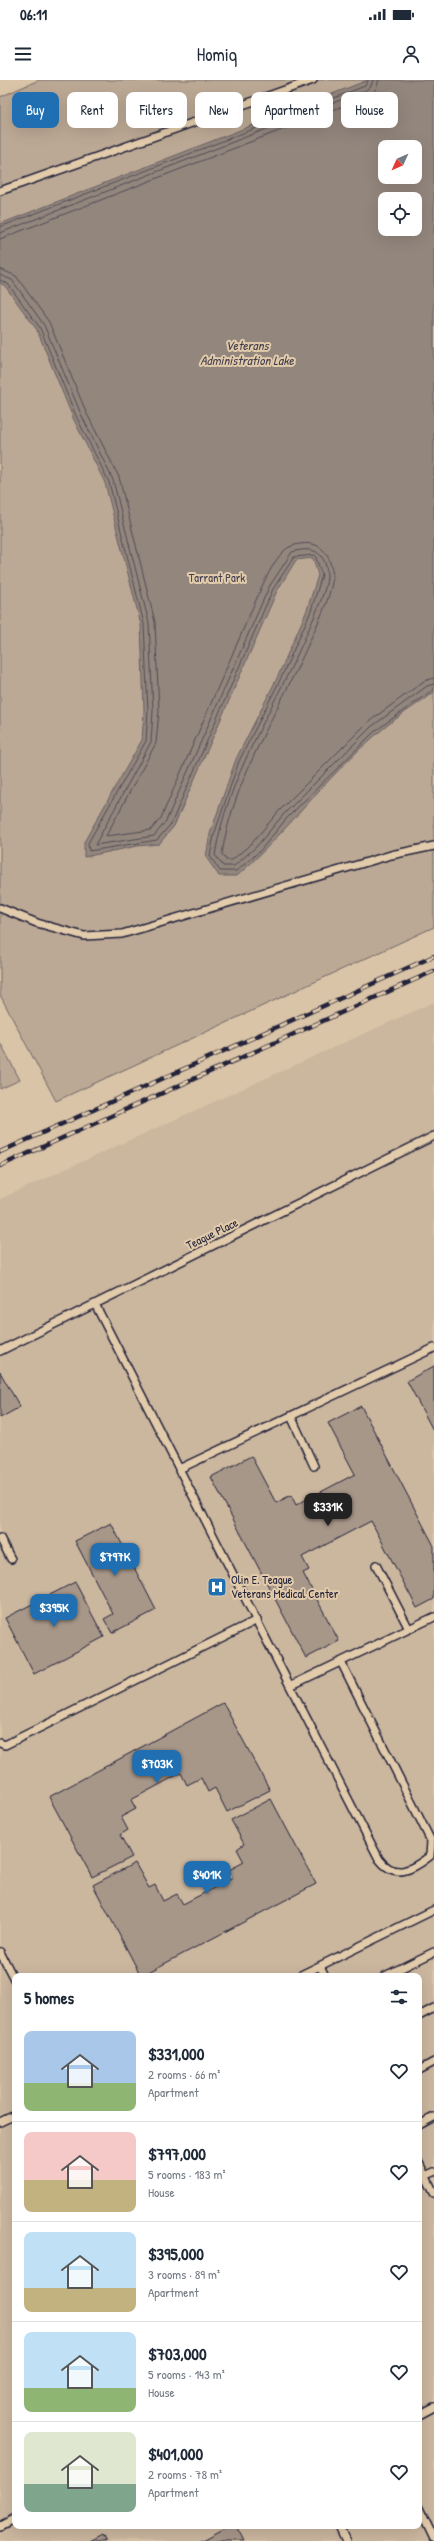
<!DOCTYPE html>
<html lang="en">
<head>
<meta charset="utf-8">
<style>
	:root { --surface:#fff; --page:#f2f2f3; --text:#1f2937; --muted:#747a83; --line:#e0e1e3; --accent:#1f6fb2 }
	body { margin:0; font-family:"Patrick Hand",sans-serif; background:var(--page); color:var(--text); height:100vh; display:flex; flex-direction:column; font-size:15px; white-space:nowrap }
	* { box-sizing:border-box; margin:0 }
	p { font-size:13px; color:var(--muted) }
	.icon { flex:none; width:22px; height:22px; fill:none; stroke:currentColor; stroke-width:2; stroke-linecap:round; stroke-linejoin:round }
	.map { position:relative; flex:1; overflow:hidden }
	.drawer { position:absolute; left:12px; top:1893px; width:410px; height:556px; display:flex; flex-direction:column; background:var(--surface); border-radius:8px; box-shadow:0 4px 16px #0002 }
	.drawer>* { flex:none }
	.hud { position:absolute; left:12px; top:12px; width:410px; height:36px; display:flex; gap:8px }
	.needle { width:26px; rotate:225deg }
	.buttons { position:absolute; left:378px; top:60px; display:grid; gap:8px }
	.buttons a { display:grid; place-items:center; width:44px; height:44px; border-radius:8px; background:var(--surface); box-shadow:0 4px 16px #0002; font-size:20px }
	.price { position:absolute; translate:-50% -34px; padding:0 9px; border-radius:8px; background:var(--accent); color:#fff; font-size:13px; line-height:26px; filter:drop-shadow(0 1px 2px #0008) }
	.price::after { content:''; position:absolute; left:50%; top:24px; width:12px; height:9px; margin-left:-6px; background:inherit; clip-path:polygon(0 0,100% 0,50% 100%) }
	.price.selected { background:#222; color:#fff }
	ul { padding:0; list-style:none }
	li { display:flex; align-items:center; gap:12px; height:100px; padding:0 12px }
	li+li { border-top:1px solid var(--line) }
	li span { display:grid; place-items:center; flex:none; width:112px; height:80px; border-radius:8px; color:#555 }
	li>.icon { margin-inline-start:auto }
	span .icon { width:48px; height:48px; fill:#fffc; stroke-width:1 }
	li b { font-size:17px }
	h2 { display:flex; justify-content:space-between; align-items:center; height:48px; padding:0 12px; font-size:17px }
	.tag { padding:0 14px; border-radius:8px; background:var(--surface); box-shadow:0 4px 16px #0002; font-size:14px; line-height:36px }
	.tag.selected { background:var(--accent); color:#fff }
	.status { display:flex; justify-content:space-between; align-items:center; height:28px; padding:0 20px; background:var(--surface); direction:ltr }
	.status svg { height:11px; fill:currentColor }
	header { display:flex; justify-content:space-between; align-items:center; height:52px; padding:0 12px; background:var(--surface); font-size:18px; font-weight:600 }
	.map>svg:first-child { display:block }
	.built { fill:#cbb69e; fill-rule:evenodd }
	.green { fill:#bca995; stroke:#6f6668; fill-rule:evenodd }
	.water { fill:#93867d; stroke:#665e63; fill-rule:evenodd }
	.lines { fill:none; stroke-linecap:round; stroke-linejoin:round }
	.shore { stroke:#4f4a55; stroke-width:1 }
	.building { fill:#a79789; stroke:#22223b }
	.service-casing { stroke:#22223b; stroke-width:10 }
	.service { stroke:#e2cbab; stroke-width:7 }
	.rail-casing { stroke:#22223b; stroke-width:4.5 }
	.rail { stroke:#e2cbab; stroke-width:3; stroke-dasharray:9; stroke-linecap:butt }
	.labels { text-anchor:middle; stroke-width:4; stroke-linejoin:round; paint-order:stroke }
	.park-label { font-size:12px; fill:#413d4d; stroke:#e2cbab }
	.street-label { font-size:12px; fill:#22223b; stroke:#e2cbab }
	.poi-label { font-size:12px; fill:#22223b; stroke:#e2cbab; text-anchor:start }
	.water-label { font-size:13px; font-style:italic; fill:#3e3b4c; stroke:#e2cbab }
</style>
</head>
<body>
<div class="status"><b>06:11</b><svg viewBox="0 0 49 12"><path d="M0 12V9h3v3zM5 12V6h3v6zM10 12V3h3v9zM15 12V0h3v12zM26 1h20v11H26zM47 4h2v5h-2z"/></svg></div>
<header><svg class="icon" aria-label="menu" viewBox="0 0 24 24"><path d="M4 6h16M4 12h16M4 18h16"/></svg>Homiq<svg class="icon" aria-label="person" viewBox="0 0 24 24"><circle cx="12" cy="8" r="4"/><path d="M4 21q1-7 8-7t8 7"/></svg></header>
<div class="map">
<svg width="434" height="2461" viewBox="0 0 434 2461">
	<rect width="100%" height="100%" fill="#dac4a7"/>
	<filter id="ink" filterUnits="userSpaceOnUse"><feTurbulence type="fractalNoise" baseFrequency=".025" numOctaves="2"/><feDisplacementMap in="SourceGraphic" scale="8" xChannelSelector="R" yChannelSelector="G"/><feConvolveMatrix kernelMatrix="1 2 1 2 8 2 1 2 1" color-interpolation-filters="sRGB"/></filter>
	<g filter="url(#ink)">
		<!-- built -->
		<path class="built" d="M 434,922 L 434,2461 L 0,2461 L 0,1119 ZM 15,1896 L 419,1896 L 419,2446 L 15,2446 Z"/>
		<!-- green -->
		<path class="green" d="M 39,0 L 434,0 L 434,847 L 56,1021 L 0,915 L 0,17 ZM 385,67 L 415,67 L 415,97 L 385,97 ZM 385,119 L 415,119 L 415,149 L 385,149 Z
			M 0,962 L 20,1000 L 0,1009 Z"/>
		<!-- water -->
		<path class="water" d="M 368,0 L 434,0 L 434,612 C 415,626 395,638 378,653 C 326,696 287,753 237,796 L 219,796 L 206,777 L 210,754 L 236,679 L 278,596 L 307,530 L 318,495 L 313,478 L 296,480 L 277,511 L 174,746 L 159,764 L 137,766 L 84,777 L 84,762 L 142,660 L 144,631 L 141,545 L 105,403 L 73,338 L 37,250 L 5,206 L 0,203 L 0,144 ZM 385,67 L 415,67 L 415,97 L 385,97 ZM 385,119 L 415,119 L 415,149 L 385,149 Z"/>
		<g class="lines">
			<!-- shore -->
			<path class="shore" d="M 0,147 L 365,6 L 368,0
				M 0,153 L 366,10 L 371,6 L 373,0
				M 0,159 L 369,16 L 376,9 L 379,0
				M 0,189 L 16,196 L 49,242 L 86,332 L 119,397 L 155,542 L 159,631 L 156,663 L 106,756 L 151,750 L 161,738 L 263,504 C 269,493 279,470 292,466 C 310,460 324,464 330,482 C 331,487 333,492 333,497 C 330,520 317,544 308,565 C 278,632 233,700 222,774 L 226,780 L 232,780 L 252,763 L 279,731 L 367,643 L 424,601 L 434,598
				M 0,195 L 12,200 L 44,245 L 81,334 L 113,400 L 149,543 L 153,631 L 151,662 L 95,765 L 154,756 L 166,741 L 269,507 L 292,472 C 312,466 326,471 327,495 C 328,509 310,546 304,560 C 273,630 227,698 215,775 L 223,786 L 234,786 L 256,767 L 283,735 L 371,647 L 427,606 L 434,604
				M 0,200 L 8,204 L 40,248 L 76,336 L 109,402 L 144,544 L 148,631 L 146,661 L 88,763 L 89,771 L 157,760 L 171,744 L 273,509 L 294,477 L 315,475 L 322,495 L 311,531 L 281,598 L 239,681 L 214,755 L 210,776 L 220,791 L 236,791 L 260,771 L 286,739 L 375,651 L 434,609"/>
		</g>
		<!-- building -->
		<path class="building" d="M 434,1286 L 434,1352 L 407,1301 Z
			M 0,1292 L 20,1327 L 0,1338 Z
			M 361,1326 L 434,1466 L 434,1519 L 417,1528 L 371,1441 L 302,1477 L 309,1490 L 303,1493 L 339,1561 L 306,1578 L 211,1397 L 251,1376 L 276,1423 L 291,1415 L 296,1425 L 355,1394 L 328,1343 Z
			M 111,1443 L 156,1530 L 112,1553 L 104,1539 L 113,1534 L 75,1461 Z
			M 75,1502 L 104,1557 L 34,1594 L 5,1538 Z
			M 223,1623 L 270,1710 L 227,1732 L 215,1708 L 208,1712 L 201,1698 L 187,1705 L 181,1693 L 131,1720 L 136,1729 L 121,1737 L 128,1750 L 120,1755 L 132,1777 L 92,1797 L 49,1717 Z
			M 271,1719 L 316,1804 L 141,1896 L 93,1805 L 135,1783 L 149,1808 L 155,1805 L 163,1821 L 177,1814 L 183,1824 L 233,1798 L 229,1790 L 244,1782 L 237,1769 L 244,1764 L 231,1740 Z
			M 229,2446 L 237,2446 L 245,2461 L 201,2461 Z
			M 103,2454 L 107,2461 L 90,2461 Z"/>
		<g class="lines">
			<!-- service casing -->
			<g class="service-casing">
				<path id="service" d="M 0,111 L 313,0
					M 0,828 L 37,843 L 84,856 L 122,854 L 391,775 L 434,766
					M 95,1224 L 290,1606 L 434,1537
					M 0,1271 L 434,1056
					M 291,1336 L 314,1386
					M 179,1389 L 434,1268
					M 0,1458 L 11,1479
					M 376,1485 L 409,1549
					M 290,1606 L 379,1779 C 395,1800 412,1790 430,1776 L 431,1761 L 341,1582
					M 0,1663 L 5,1665 L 257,1540
					M 0,1872 L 15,1901
					M 320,1886 L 325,1896
					M 299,1896 L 434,1830
					M 385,1896 L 434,1872
					M 419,1936 L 434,1928
					M 419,1990 L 434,1982
					M 0,2042 L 15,2035
					M 419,2045 L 434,2037
					M 419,2083 L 434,2113
					M 425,2096 L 434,2092
					M 419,2335 L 434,2327
					M 419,2428 L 434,2459
					M 0,2446 L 15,2438
					M 339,2446 L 346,2461"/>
			</g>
			<!-- service -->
			<use href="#service" class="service"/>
			<!-- rail casing -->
			<g class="rail-casing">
				<path id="rail" d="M 0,1072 L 434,876
					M 0,1086 L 434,891"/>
			</g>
			<!-- rail -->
			<use href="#rail" class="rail"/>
		</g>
	</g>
	<!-- icons -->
	<defs>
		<g id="hospital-square" transform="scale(1)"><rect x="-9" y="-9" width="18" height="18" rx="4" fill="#1f6fb2" stroke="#e2cbab"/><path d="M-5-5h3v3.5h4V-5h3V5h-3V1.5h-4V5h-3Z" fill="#fff"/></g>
	</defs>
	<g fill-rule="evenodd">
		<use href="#hospital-square" x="217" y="1507"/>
	</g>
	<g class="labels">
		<!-- park labels -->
		<g class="park-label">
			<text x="217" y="502">Tarrant Park</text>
		</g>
		<!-- street labels -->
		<g class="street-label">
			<text transform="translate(212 1154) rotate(-26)" y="4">Teague Place</text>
		</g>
		<!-- poi labels -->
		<g class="poi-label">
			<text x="231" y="1504">Olin E. Teague<tspan x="231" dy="14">Veterans Medical Center</tspan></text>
		</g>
		<!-- water labels -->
		<g class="water-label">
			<text x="247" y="270">Veterans<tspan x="247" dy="15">Administration Lake</tspan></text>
		</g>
	</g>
</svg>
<div class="buttons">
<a><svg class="needle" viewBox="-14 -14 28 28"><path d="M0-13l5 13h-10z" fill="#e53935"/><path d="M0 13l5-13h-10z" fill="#747a83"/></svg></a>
<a><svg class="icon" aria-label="locate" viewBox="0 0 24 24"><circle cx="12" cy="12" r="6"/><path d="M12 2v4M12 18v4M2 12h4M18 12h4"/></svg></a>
</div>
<b class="price selected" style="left:328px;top:1447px">$331K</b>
<b class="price" style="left:115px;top:1497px">$797K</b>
<b class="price" style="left:54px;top:1548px">$395K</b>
<b class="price" style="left:157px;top:1704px">$703K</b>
<b class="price" style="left:207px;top:1815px">$401K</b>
<div class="hud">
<a class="tag selected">Buy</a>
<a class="tag">Rent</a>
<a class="tag">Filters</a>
<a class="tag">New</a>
<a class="tag">Apartment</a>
<a class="tag">House</a>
</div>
<section class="drawer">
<h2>5 homes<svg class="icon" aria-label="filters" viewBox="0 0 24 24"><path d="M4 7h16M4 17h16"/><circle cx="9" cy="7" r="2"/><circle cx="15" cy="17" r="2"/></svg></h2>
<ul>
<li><span style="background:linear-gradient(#a9c7e8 65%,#8fb573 0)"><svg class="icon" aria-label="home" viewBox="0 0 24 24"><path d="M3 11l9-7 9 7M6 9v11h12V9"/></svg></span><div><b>$331,000</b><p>2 rooms · 66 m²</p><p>Apartment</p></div><svg class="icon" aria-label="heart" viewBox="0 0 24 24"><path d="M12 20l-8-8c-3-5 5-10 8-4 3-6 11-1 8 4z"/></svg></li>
<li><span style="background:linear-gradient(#f6c9c9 60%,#c2b280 0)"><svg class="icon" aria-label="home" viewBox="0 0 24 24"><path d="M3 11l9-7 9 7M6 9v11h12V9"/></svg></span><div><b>$797,000</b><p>5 rooms · 183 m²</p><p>House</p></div><svg class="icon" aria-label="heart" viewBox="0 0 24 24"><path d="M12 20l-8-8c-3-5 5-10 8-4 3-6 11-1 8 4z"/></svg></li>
<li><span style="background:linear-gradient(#bfe0f5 70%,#c2b280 0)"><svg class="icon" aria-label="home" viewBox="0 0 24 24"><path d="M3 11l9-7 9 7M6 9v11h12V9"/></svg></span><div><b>$395,000</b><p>3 rooms · 89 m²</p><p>Apartment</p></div><svg class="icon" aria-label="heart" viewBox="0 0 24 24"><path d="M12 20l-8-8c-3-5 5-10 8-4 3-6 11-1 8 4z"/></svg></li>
<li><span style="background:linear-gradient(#bfe0f5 70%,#8fb573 0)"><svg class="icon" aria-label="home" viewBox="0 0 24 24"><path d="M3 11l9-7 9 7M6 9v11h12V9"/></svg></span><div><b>$703,000</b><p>5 rooms · 143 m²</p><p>House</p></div><svg class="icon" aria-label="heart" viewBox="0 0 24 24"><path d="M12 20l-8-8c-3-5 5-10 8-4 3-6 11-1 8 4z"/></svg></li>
<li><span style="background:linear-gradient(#dfe7d0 65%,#7fa58c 0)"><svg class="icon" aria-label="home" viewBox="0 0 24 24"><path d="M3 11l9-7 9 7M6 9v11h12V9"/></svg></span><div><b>$401,000</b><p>2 rooms · 78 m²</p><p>Apartment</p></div><svg class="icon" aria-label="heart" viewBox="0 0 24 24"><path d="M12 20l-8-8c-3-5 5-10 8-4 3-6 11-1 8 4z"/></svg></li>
</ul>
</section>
</div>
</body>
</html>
